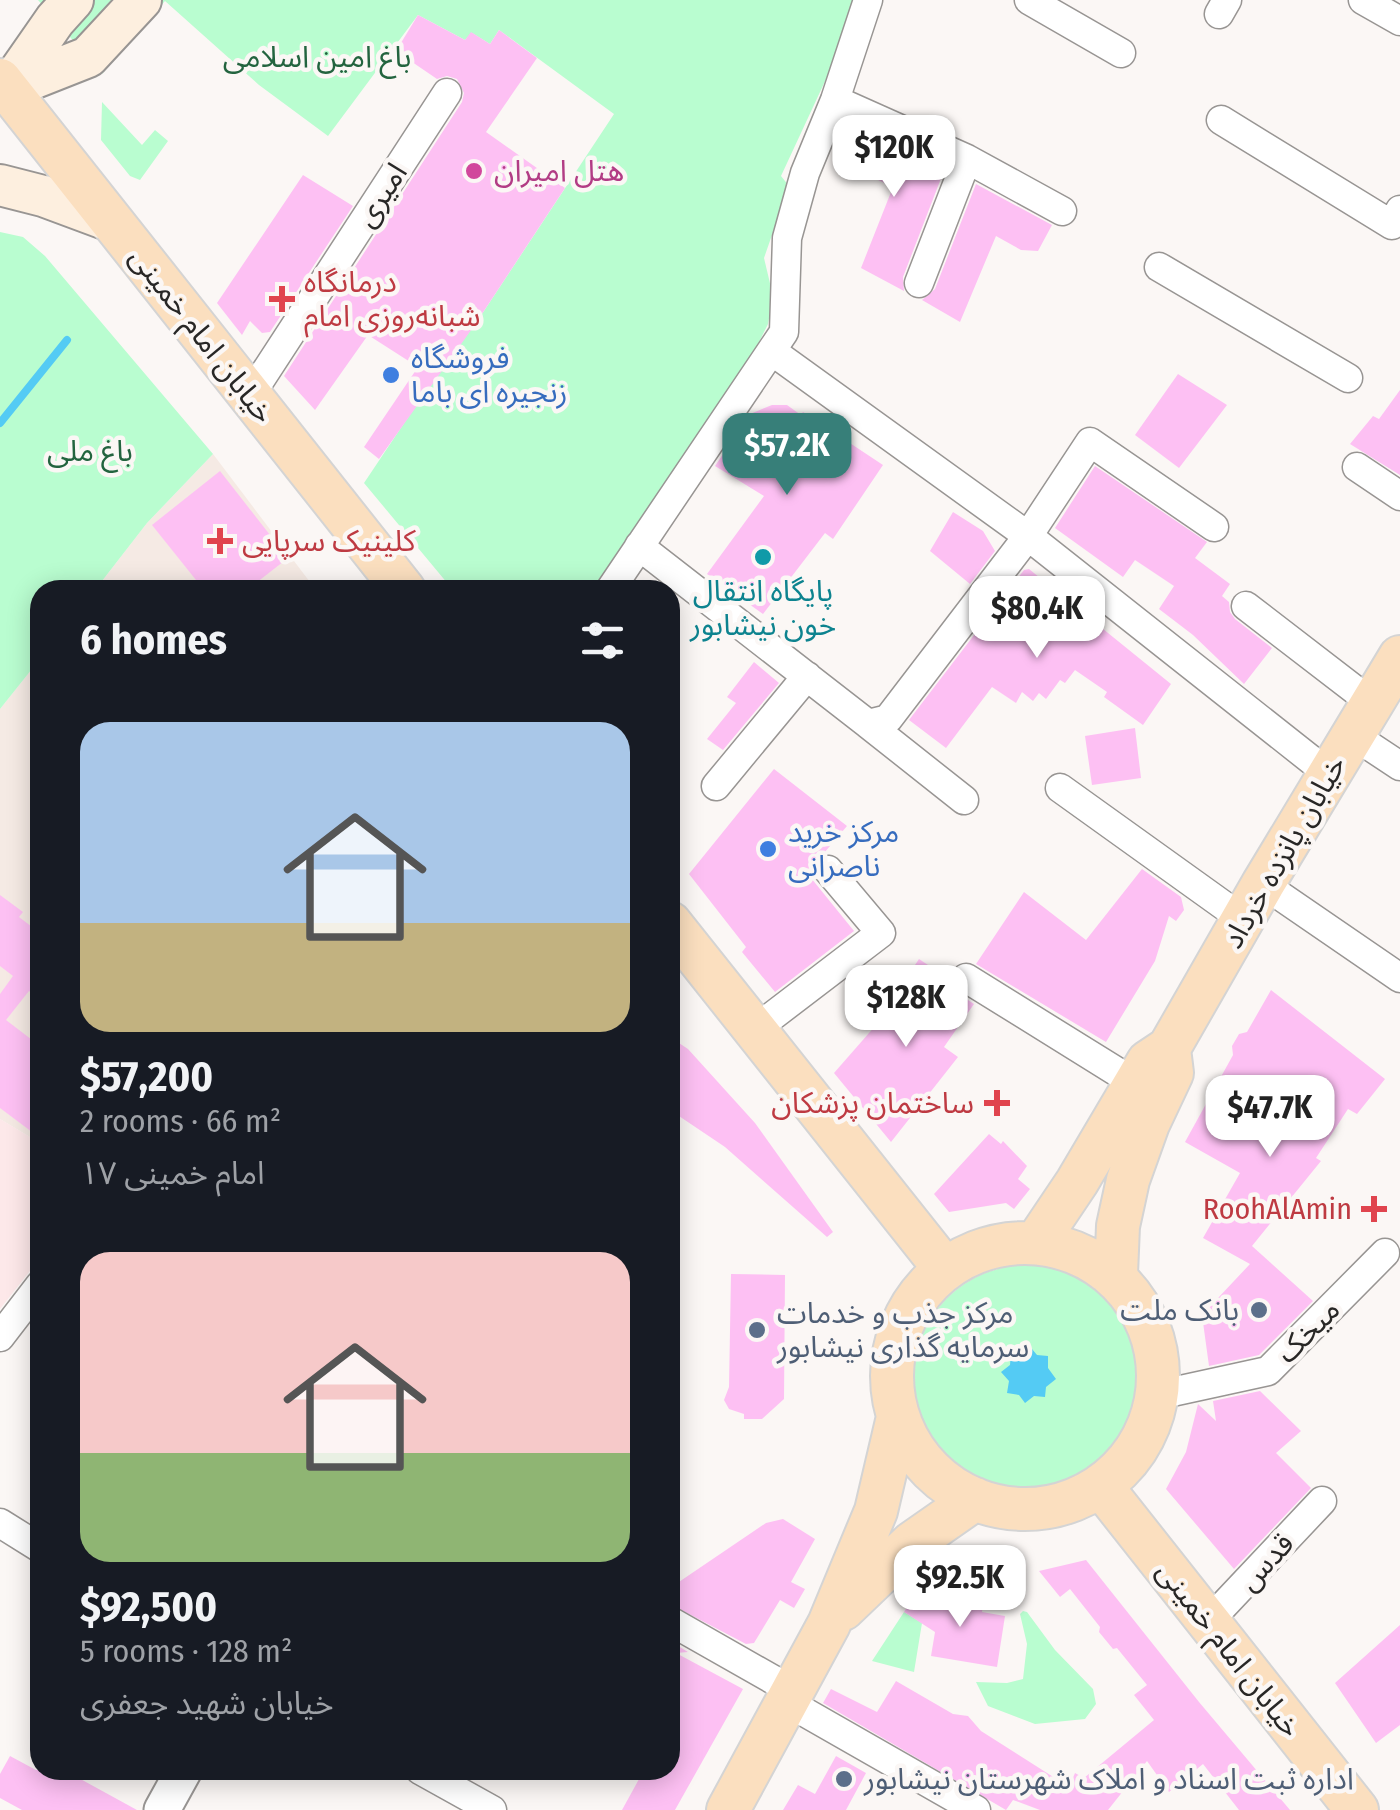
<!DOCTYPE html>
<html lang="en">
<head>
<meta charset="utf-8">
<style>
	:root { --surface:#171b24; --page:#20242c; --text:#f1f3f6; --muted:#9ea1a6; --accent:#377f79 }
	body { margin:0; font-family:"Fira Sans Condensed","Noto Sans Arabic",sans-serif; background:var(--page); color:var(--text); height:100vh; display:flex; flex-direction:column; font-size:38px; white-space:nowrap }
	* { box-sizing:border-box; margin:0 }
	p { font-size:32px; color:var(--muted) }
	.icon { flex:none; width:55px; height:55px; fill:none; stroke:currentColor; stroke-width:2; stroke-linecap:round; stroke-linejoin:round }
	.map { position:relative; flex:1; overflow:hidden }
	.side { position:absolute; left:30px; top:580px; width:650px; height:1200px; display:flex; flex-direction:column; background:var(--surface); border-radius:30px; box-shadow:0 5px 25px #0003 }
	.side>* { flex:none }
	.price { position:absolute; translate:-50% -85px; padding:0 22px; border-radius:20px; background:#fff; color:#222; font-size:32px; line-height:65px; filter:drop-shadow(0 2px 5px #0008) }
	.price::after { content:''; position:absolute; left:50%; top:60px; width:30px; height:22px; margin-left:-15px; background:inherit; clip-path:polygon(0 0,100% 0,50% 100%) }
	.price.current { background:var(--accent); color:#fff }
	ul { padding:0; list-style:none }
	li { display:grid; align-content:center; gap:20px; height:530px; padding:0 50px }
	li span { display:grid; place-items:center; height:310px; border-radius:30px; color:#555 }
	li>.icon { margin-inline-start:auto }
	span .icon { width:180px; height:180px; fill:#fffc; stroke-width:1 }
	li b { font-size:42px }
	h2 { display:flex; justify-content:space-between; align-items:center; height:120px; padding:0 50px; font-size:42px }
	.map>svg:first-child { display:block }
	.built { fill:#f5eae4 }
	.education { fill:#fde8e9 }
	.green { fill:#b9fdd0 }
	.water { fill:#54cbf4 }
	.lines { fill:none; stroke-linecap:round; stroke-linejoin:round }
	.stream { stroke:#54cbf4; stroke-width:8 }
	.building { fill:#fdc0f3 }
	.minor-casing { stroke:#989593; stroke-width:31 }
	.tertiary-casing { stroke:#989593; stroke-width:39 }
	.secondary-casing { stroke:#989593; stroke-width:44 }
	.primary-casing { stroke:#d4d4d4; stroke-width:46 }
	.minor { stroke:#fff; stroke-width:28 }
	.tertiary { stroke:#fff; stroke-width:35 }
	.secondary { stroke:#fdefdf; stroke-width:40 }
	.primary { stroke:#fbdfbf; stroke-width:42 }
	.hotel-dot { fill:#d1479c; stroke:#fbf7f5; stroke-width:4 }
	.health-dot { fill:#e0444e; stroke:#fbf7f5; stroke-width:4 }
	.shop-dot { fill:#3f7fe0; stroke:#fbf7f5; stroke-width:4 }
	.culture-dot { fill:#0f9aa8; stroke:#fbf7f5; stroke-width:4 }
	.service-dot { fill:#5c6f8a; stroke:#fbf7f5; stroke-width:4 }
	.labels { text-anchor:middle; stroke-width:9; stroke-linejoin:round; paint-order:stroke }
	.park-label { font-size:30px; fill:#23643f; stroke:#fbf7f5 }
	.hotel-label { font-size:30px; fill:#b23c85; stroke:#fbf7f5; text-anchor:start }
	.street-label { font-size:30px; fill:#282726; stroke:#fbf7f5 }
	.health-label { font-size:30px; fill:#be3a42; stroke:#fbf7f5; text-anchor:start }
	.shop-label { font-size:30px; fill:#366cbe; stroke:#fbf7f5; text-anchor:start }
	.culture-label { font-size:30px; fill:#0d838f; stroke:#fbf7f5 }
	.service-label { font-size:30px; fill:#4e5e75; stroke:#fbf7f5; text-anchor:start }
</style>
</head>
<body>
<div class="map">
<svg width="1400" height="1810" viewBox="0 0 1400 1810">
	<rect width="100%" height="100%" fill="#fbf7f5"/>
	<!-- built -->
	<path class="built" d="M 213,454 L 316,590 L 95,590 L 147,523 Z
		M 40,659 L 40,1143 L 0,1119 L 0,709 Z"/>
	<!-- education -->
	<path class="education" d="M 0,1119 L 40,1143 L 40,1258 L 0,1309 Z"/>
	<!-- green -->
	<path class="green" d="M 38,0 L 857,0 L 833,64 L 781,176 L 789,186 L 764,258 L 773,296 L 768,324 L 753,354 L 592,590 L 453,590 L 364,483 L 447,359 L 474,326 L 614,114 L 499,30 L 490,44 L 472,33 L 465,40 L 418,15 L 328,136 L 259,85 L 165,1 L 102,74 Z
		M 102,102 L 142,145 L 155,130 L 168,141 L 140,180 L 130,176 L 101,140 Z
		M 0,232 L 23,237 L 45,256 L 213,454 L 147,523 L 95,590 L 40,590 L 40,659 L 0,709 Z
		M914 1378a113 113 0 1 1 226 0a113 113 0 1 1-226 0Z
		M 953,1563 L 1004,1570 L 1003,1589 L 950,1580 L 941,1582 L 930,1597 L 918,1589 L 937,1565 Z
		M 1023,1611 L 1027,1612 L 1055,1650 L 1093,1689 L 1096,1704 L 1085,1719 L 1035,1724 L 988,1706 L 976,1682 L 1007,1683 L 1023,1679 L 1027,1644 L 1020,1614 Z
		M 904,1612 L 922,1623 L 914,1672 L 872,1661 Z"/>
	<!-- water -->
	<path class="water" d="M 1032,1349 L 1037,1355 L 1048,1356 L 1048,1368 L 1056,1379 L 1046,1387 L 1045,1397 L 1034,1396 L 1025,1403 L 1019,1395 L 1007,1393 L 1009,1381 L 1001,1372 L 1010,1365 L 1011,1353 L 1024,1354 Z"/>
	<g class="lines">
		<!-- stream -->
		<path class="stream" d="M 0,423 L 67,340"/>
	</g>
	<!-- building -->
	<path class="building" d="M 418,15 L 465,40 L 471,32 L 490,44 L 499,30 L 537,58 L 486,132 L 565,188 L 474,326 L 379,459 L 364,447 L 418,367 L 368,335 L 315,410 L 284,376 L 462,102 L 464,93 L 457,79 L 447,76 L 437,79 L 396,51 Z
		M 851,126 L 945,168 L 903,277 L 904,291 L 861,268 L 893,187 L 838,161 Z
		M 303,175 L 353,206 L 270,332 L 262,333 L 250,321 L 242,335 L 217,303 Z
		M 976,184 L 1052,225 L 1038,251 L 1021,250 L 996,236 L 960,322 L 922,300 L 935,289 Z
		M 1178,374 L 1227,405 L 1179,468 L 1135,435 Z
		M 1400,390 L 1400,475 L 1350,444 L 1373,416 L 1379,419 Z
		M 772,405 L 787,405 L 801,415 L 803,412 L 883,465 L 833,539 L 825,533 L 763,614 L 707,574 L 764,496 L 715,466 L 750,414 Z
		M 1095,466 L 1207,542 L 1195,558 L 1230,584 L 1222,596 L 1229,602 L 1230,612 L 1235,619 L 1272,648 L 1244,684 L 1193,635 L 1159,609 L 1174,586 L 1135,560 L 1123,577 L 1055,528 Z
		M 220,471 L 288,558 L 247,590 L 204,590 L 152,525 Z
		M 953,512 L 983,531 L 995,551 L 970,584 L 930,551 Z
		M 1029,569 L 1171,684 L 1143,725 L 1104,697 L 1107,692 L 1075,670 L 1065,683 L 1060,680 L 1046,699 L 1039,693 L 1033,701 L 1022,692 L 1016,703 L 992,687 L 946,748 L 909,720 L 1024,570 Z
		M 754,662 L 779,683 L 723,750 L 707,739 L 736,703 L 727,697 Z
		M 1135,728 L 1141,778 L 1092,785 L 1085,736 Z
		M 774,769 L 847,826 L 824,853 L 816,857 L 807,873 L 854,931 L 775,992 L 742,952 L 746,947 L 689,874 Z
		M 1142,869 L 1181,897 L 1184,910 L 1176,921 L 1169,916 L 1155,961 L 1106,1042 L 976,964 L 1024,892 L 1086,940 Z
		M 0,895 L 23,912 L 19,917 L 40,933 L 40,999 L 29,991 L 6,1020 L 40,1046 L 40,1122 L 32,1132 L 0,1108 L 0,994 L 13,976 L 0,966 Z
		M 919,959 L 949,979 L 956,992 L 974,1004 L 944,1047 L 958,1057 L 891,1142 L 834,1073 L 890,1009 L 887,1007 Z
		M 1271,990 L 1385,1079 L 1357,1114 L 1348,1109 L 1316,1158 L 1321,1161 L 1252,1246 L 1313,1301 L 1259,1355 L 1209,1366 L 1202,1315 L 1250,1264 L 1203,1238 L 1240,1173 L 1185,1142 L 1233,1055 L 1232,1046 L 1239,1034 L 1247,1032 Z
		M 670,1037 L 688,1049 L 755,1123 L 833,1232 L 827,1237 L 725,1147 L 670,1110 Z
		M 989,1134 L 1001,1144 L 1003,1141 L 1027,1166 L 1018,1179 L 1030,1189 L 1014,1209 L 1006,1203 L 949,1212 L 934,1194 Z
		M 731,1274 L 785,1275 L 784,1399 L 762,1419 L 744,1419 L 744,1414 L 729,1409 L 724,1400 L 729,1387 Z
		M 1260,1391 L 1301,1431 L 1276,1453 L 1311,1488 L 1234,1569 L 1166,1489 L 1186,1452 L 1198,1404 L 1216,1421 L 1213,1401 Z
		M 783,1519 L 815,1539 L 791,1582 L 805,1589 L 794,1608 L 780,1600 L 754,1643 L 746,1644 L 670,1604 L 670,1588 L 766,1523 Z
		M 1086,1560 L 1199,1702 L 1290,1810 L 1239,1810 L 1203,1764 L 1169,1792 L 1147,1761 L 1108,1810 L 1040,1810 L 1013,1800 L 1006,1810 L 823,1703 L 831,1689 L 877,1712 L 896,1681 L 953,1714 L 968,1716 L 981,1731 L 1069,1787 L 1075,1773 L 1084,1778 L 1154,1720 L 1134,1695 L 1147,1685 L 1117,1648 L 1113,1649 L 1099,1632 L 1100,1627 L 1070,1589 L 1060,1597 L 1039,1571 Z
		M 918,1590 L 956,1614 L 958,1602 L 983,1606 L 982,1612 L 1005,1616 L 997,1667 L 931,1656 L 935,1632 L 904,1612 Z
		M 1400,1625 L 1400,1725 L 1376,1743 L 1335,1683 Z
		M 670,1641 L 688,1652 L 676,1653 L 743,1689 L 675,1810 L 622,1810 L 644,1770 L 670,1770 Z
		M 10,1756 L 36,1770 L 64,1770 L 137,1810 L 22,1810 L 0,1798 L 0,1774 Z
		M 836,1756 L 866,1773 L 846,1810 L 783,1810 L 798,1785 L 815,1794 Z"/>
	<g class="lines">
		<!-- minor casing -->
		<g class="minor-casing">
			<path id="minor" d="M 1029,0 L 1121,53
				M 1363,0 L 1400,21
				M 1219,14 L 1227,0
				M 835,100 L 967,159 L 1062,211
				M 1221,120 L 1392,225 L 1400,210
				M 1159,267 L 1348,378
				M 919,283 L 967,159
				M 773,352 L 1028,536 L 1329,774
				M 249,397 L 447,93
				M 1357,467 L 1400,496
				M 639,546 L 868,724 L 888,719 L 1028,536 L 1090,442 L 1214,527
				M 610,590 L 784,332 L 787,238 L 805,173 L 835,100 L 868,0
				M 1246,606 L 1372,703
				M 868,724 L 964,800
				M 1353,735 L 1400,766
				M 716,786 L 807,676
				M 1060,788 L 1244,920
				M 1263,884 L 1400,978
				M 966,978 L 1135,1083
				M 754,1030 L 881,933 L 828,870
				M 0,1337 L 40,1285
				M 1158,1395 L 1268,1371 L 1385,1253
				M 0,1523 L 40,1548
				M 670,1621 L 793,1691
				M 1208,1622 L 1322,1501
				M 787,1702 L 976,1810
				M 420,1770 L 492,1810"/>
		</g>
		<!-- tertiary casing -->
		<g class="tertiary-casing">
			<path id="tertiary" d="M 162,1810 L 184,1770"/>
		</g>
		<!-- secondary casing -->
		<g class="secondary-casing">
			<path id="secondary" d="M 7,89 L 88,57 L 141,0
				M 7,89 L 55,20 L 73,0
				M 0,185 L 43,196 L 113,222"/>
		</g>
		<!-- primary casing -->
		<g class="primary-casing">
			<path id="primary" d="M 0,80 L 404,590
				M 670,923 L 945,1269
				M892 1376a133 133 0 1 1 266 0a133 133 0 1 1-266 0Z
				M 1036,1243 L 1077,1182 L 1148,1062 L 1169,1048 L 1263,884 L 1400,657
				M 1116,1274 L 1118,1226 L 1128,1180 L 1148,1124 L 1172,1073 L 1169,1049
				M 1101,1486 L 1357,1810
				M 843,1609 L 912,1543 L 975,1499
				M 728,1810 L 829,1624 L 876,1511 L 898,1417"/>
		</g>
		<!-- minor -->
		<use href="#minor" class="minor"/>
		<!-- tertiary -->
		<use href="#tertiary" class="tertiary"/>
		<!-- secondary -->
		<use href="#secondary" class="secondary"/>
		<!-- primary -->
		<use href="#primary" class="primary"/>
	</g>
	<!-- markers -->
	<circle class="hotel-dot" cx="474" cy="171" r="10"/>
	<g class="health-dot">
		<path d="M277 284h10v10h10v10h-10v10h-10v-10h-10v-10h10z"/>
		<path d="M215 526h10v10h10v10h-10v10h-10v-10h-10v-10h10z"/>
		<path d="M992 1088h10v10h10v10h-10v10h-10v-10h-10v-10h10z"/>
		<path d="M1369 1194h10v10h10v10h-10v10h-10v-10h-10v-10h10z"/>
	</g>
	<g class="shop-dot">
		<circle cx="391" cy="375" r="10"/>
		<circle cx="768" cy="849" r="10"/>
	</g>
	<circle class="culture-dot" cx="763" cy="557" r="10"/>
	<g class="service-dot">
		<circle cx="1259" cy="1310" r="10"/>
		<circle cx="757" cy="1330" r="10"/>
		<circle cx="844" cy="1779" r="10"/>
	</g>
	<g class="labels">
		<!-- park labels -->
		<g class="park-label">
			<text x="317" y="67">باغ امین اسلامی</text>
			<text x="90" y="461">باغ ملی</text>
		</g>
		<!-- hotel labels -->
		<g class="hotel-label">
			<text x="494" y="181">هتل امیران</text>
		</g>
		<!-- street labels -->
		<g class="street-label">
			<text transform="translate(381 195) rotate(-57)" y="10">امیری</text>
			<text transform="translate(202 335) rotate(52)" y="10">خیابان امام خمینی</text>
			<text transform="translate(1284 852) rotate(-60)" y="10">خیابان پانزده خرداد</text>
			<text transform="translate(1308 1331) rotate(-45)" y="10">میخک</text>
			<text transform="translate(1266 1562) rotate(-47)" y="10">قدس</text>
			<text transform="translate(1229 1649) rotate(52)" y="10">خیابان امام خمینی</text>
		</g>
		<!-- health labels -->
		<g class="health-label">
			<text x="304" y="292">درمانگاه<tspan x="304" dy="34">شبانه‌روزی امام</tspan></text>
			<text x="242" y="551">کلینیک سرپایی</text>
			<text x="974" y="1113" text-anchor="end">ساختمان پزشکان</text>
			<text x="1352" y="1219" text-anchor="end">RoohAlAmin</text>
		</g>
		<!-- shop labels -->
		<g class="shop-label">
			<text x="411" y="368">فروشگاه<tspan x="411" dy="34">زنجیره ای باما</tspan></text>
			<text x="788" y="842">مرکز خرید<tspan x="788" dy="34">ناصرانی</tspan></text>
		</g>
		<!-- culture labels -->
		<g class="culture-label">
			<text x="763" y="601">پایگاه انتقال<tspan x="763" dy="34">خون نیشابور</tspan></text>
		</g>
		<!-- service labels -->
		<g class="service-label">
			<text x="1239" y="1320" text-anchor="end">بانک ملت</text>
			<text x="777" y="1323">مرکز جذب و خدمات<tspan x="777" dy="34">سرمایه گذاری نیشابور</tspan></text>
			<text x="864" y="1789">اداره ثبت اسناد و املاک شهرستان نیشابور</text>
		</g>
	</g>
</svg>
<b class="price" style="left:894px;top:200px">$120K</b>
<b class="price current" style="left:787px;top:498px">$57.2K</b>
<b class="price" style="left:1037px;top:661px">$80.4K</b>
<b class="price" style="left:906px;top:1050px">$128K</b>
<b class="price" style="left:1270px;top:1160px">$47.7K</b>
<b class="price" style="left:960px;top:1630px">$92.5K</b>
<section class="side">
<h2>6 homes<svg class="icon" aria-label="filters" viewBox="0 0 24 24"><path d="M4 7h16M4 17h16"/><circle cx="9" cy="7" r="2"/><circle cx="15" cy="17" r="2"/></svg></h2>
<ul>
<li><span style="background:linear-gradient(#a9c7e8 65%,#c2b280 0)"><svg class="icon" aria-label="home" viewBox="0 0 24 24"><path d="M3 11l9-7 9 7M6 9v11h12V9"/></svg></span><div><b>$57,200</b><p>2 rooms · 66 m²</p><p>امام خمینی ۱۷</p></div></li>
<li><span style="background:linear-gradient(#f6c9c9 65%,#8fb573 0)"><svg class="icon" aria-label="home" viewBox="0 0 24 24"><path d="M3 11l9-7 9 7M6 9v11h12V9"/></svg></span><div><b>$92,500</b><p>5 rooms · 128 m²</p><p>خیابان شهید جعفری</p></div></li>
</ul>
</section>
</div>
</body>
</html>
